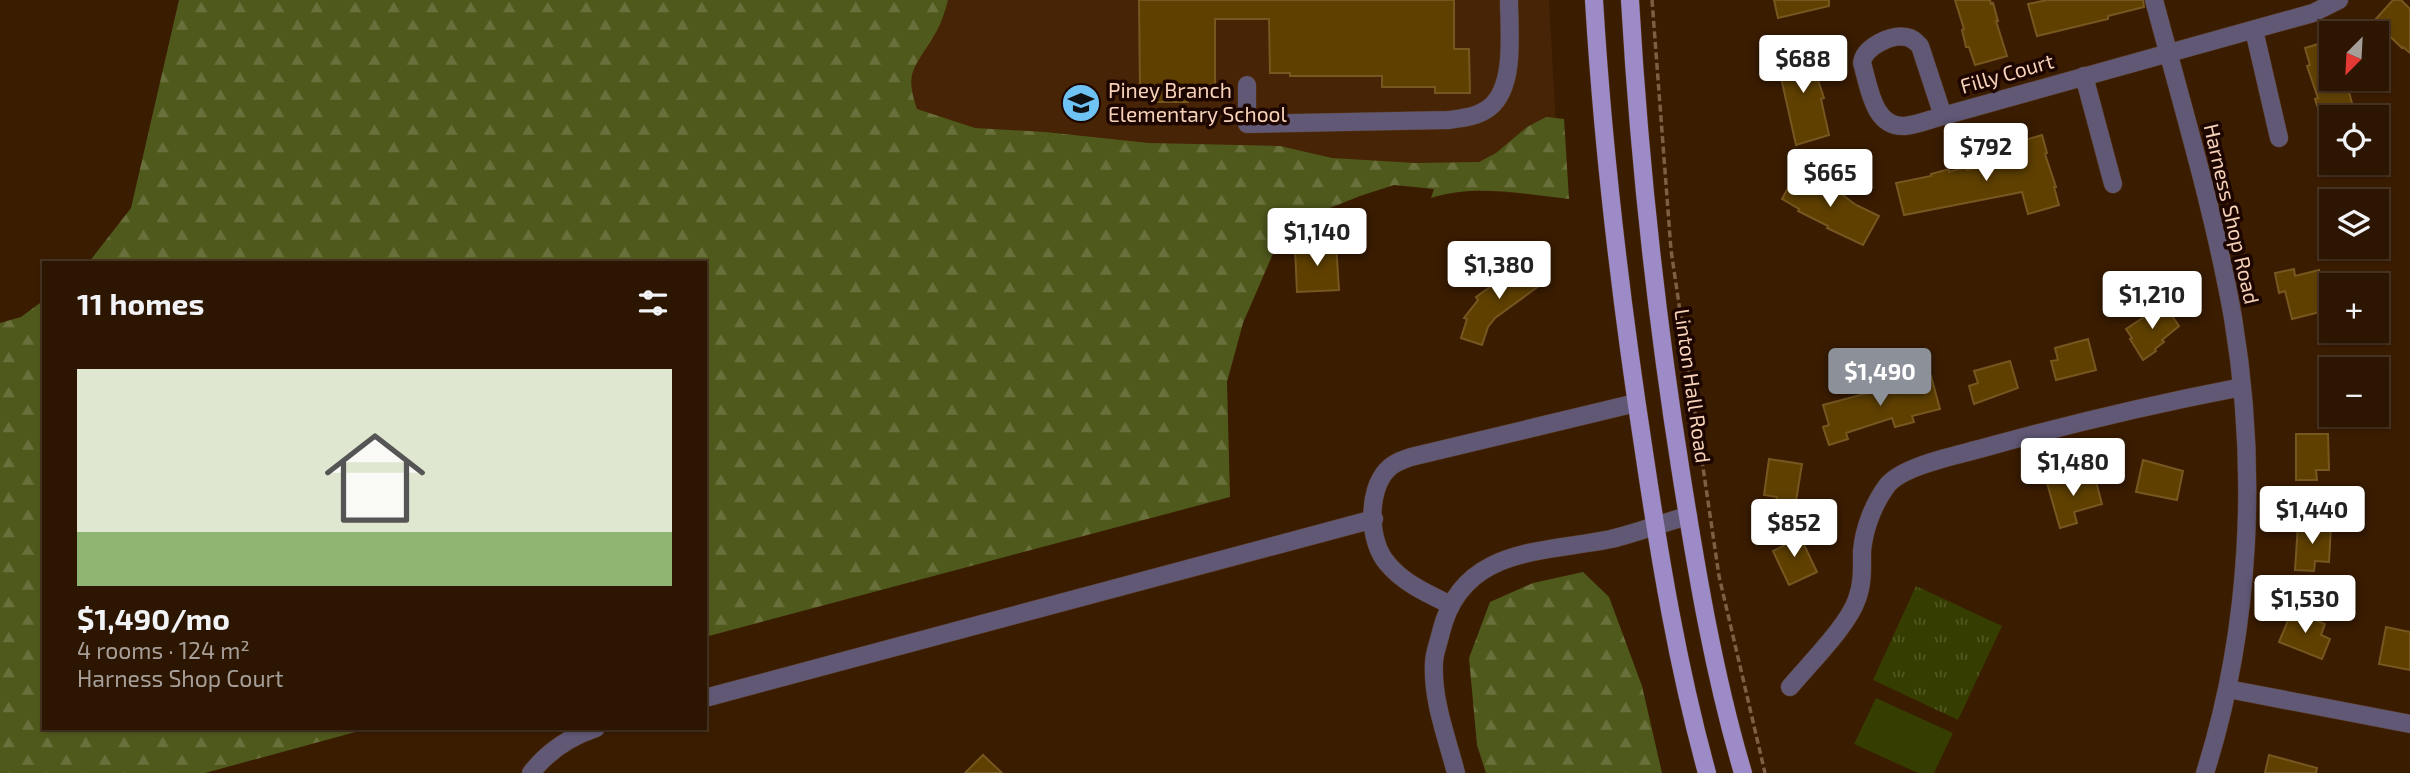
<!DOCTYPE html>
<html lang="en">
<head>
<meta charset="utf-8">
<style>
	:root { --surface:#2c1501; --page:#341e0b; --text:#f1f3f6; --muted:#a69f99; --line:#483423; --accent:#8c9099 }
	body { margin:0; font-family:"Exo 2",sans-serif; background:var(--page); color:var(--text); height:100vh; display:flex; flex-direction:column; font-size:26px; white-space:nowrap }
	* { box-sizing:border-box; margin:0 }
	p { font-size:23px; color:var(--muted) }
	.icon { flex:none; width:38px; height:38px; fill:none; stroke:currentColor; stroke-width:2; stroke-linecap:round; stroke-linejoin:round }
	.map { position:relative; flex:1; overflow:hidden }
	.side { position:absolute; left:42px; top:261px; width:665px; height:469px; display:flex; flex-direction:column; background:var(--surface); border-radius:0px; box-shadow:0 2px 5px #0004,0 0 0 2px var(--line) }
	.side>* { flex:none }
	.needle { width:46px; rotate:204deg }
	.buttons { position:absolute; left:2319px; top:21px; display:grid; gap:14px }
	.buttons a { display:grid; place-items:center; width:70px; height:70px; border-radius:0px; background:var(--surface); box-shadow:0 2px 5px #0004,0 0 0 2px var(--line); font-size:35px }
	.price { position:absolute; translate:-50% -60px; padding:0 16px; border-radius:7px; background:#fff; color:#222; font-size:23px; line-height:46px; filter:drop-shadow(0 2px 4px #0008) }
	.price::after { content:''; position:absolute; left:50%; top:42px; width:21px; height:16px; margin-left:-10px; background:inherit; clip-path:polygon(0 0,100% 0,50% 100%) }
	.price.current { background:var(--accent); color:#fff }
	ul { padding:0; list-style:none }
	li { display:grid; align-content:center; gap:14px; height:371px; padding:0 35px }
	li span { display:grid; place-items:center; height:217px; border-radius:0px; color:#555 }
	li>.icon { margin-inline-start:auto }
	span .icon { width:126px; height:126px; fill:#fffc; stroke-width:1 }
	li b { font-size:30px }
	h2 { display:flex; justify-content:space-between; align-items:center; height:84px; padding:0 35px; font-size:30px }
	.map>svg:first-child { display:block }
	.built { fill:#462405 }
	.grass { fill:#353d00 }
	.forest { fill:url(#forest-firs) }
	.park { fill:url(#park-tufts) }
	.building { fill:#5f4001; stroke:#775720; stroke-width:2 }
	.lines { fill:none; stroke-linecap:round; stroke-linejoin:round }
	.minor-casing { stroke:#58391e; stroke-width:19 }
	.major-casing { stroke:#58391e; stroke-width:19 }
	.path { stroke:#7e5e44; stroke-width:3.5; stroke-dasharray:7 3.5; stroke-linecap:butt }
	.minor { stroke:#605875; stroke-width:18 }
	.major { stroke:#9c8bc6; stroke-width:18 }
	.labels { text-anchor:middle; stroke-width:7; stroke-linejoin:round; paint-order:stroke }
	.street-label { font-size:21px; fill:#f5d2b9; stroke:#1d0600 }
	.poi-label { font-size:21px; fill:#f5d2b9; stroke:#1d0600; text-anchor:start }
</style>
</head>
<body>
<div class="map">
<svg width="2410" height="773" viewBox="0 0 2410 773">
	<defs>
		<pattern id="forest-firs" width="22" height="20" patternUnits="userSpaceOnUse" patternTransform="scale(1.75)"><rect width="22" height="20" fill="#50591c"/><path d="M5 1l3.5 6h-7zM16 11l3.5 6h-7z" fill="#6a703b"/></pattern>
		<pattern id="park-tufts" width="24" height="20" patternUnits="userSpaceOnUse" patternTransform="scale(1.75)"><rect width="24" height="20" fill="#353d00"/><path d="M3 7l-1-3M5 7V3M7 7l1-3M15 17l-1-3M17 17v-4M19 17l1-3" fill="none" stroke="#535823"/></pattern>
	</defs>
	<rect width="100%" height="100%" fill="#3a1c01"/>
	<!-- built -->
	<path class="built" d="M 660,0 L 1549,0 L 1560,197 L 600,120 Z"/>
	<!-- grass -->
	<path class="grass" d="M 1876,698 L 1953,733 L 1934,773 L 1918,773 L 1854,744 Z"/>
	<!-- forest -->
	<path class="forest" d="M 179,0 L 948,0 C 945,12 940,27 933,37 C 915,68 904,72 917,109 L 975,128 L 1045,132 L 1149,143 L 1280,146 L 1332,158 L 1415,163 L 1479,162 L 1496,153 L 1527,127 L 1546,117 L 1564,119 L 1569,199 C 1523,194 1477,184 1431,198 L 1434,189 L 1394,185 L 1360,196 L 1325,210 L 1275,249 L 1243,323 L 1227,382 L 1230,497 L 705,637 L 705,262 L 89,262 L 131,208 Z
		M 44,300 L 44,728 L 370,728 L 205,773 L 0,773 L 0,323 L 21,317 Z
		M 1583,572 L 1609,597 L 1642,686 L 1662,773 L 1486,773 L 1477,745 L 1469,658 L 1490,602 L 1533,583 Z"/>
	<!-- park -->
	<path class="park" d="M 1916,586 L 2002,626 L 1958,720 L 1873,680 Z"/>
	<!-- building -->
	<path class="building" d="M 1139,0 L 1454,0 L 1454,49 L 1469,49 L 1470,93 L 1435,93 L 1435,87 L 1382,87 L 1382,76 L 1290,76 L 1290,73 L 1270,73 L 1269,19 L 1215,19 L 1215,90 L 1188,90 L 1188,102 L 1153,102 L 1153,90 L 1140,90 Z
		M 1774,0 L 1829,0 L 1829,6 L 1778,18 Z
		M 1955,0 L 1990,0 L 1991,4 L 1993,3 L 1998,21 L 1996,21 L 2007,56 L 1975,65 L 1969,47 L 1966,47 L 1962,30 L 1964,29 Z
		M 2047,0 L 2143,0 L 2144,7 L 2108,16 L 2108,19 L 2037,36 L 2028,4 Z
		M 2393,0 L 2401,0 L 2410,9 L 2410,53 L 2403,47 L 2402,48 L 2374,21 Z
		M 2331,40 L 2331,79 L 2348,79 L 2352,90 L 2349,92 L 2353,107 L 2321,117 L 2315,99 L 2318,98 L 2307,66 L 2310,65 L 2305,48 Z
		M 1810,46 L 1815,65 L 1813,65 L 1824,98 L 1821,99 L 1829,135 L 1796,145 L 1776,55 Z
		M 2042,135 L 2047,153 L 2045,154 L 2056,187 L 2054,187 L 2059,205 L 2028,214 L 2022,192 L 1904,215 L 1896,183 L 1931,176 L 1931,174 L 1949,169 L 1949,172 L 1966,167 L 1967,170 L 1986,165 L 1988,170 L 2017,161 L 2012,144 Z
		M 1798,170 L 1829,191 L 1832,187 L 1856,205 L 1879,216 L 1863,245 L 1827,228 L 1828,226 L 1798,211 L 1799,209 L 1782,199 Z
		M 1336,243 L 1339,290 L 1297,292 L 1295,249 L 1306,248 L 1306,245 Z
		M 1526,261 L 1543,283 L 1495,318 L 1488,327 L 1482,345 L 1461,338 L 1467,319 L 1464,318 L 1478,300 L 1476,297 Z
		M 2294,269 L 2295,276 L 2319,270 L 2324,292 L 2320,293 L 2324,311 L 2292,319 L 2285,291 L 2279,293 L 2275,273 Z
		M 2164,304 L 2179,326 L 2162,340 L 2164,342 L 2155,349 L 2156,351 L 2143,360 L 2130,339 L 2132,338 L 2126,329 Z
		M 2088,339 L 2096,370 L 2056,380 L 2051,361 L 2058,360 L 2055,348 Z
		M 2010,361 L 2018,388 L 1974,404 L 1969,386 L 1978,383 L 1974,371 Z
		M 1931,376 L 1940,409 L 1912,416 L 1914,422 L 1895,427 L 1892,418 L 1846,433 L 1848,439 L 1829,445 L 1823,427 L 1829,425 L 1823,405 Z
		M 2296,434 L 2328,434 L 2329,470 L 2316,470 L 2317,480 L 2296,480 Z
		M 1769,459 L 1802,464 L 1795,507 L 1776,504 L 1777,497 L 1764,495 Z
		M 2143,460 L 2183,471 L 2177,500 L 2136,492 Z
		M 2076,477 L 2077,481 L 2095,478 L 2102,504 L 2074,512 L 2077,523 L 2060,528 L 2047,483 L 2065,478 L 2065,480 Z
		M 2298,524 L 2331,526 L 2329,562 L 2315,561 L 2314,571 L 2295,570 Z
		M 1797,530 L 1817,572 L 1789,585 L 1773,551 L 1785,545 L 1781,537 Z
		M 2292,611 L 2325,624 L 2321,635 L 2330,639 L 2322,659 L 2279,642 Z
		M 2386,627 L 2410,632 L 2410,670 L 2379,664 Z
		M 983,755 L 1002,773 L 965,773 Z
		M 2269,755 L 2317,768 L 2316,773 L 2265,773 Z"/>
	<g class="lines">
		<!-- minor casing -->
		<g class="minor-casing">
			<path id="minor" d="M 2154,0 C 2182,105 2214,211 2233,318 C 2258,468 2251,628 2205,773
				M 2254,30 L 2279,138
				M 2084,76 L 2113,184
				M 1247,85 L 1247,124 L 1448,120 C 1462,118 1478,117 1490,107 C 1516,86 1509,30 1509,0
				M 1943,116 C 1931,119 1917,125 1905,126 C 1873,128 1869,86 1862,63 C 1864,47 1891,34 1906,37 C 1913,38 1916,42 1920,46 L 1943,116 L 2313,13 L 2339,0
				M 1451,605 C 1428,594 1403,583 1387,563 C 1368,541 1367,491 1387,470 C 1393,463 1402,460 1411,457 L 1636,403
				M 1790,687 C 1809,664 1848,626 1857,599 C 1863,583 1862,567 1862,551 C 1864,529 1873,505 1886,487 C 1900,466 1958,455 1983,448 C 2069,424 2154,404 2242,387
				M 2228,689 L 2410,724
				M 705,698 L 1374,519
				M 531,773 C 548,751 569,737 596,728
				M 1456,773 C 1447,738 1432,700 1434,663 C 1434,653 1439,642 1441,632 C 1462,546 1543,553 1611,539 C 1636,533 1662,523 1688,516"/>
		</g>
		<!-- major casing -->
		<g class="major-casing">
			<path id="major" d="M 1594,0 C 1603,151 1621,302 1644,452 C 1660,560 1678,668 1707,773
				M 1630,0 C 1639,158 1656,316 1681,473 C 1697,574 1714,675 1743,773"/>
		</g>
		<!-- path -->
		<path class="path" d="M 1652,0 L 1671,250 L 1719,576 L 1765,773"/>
		<!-- minor -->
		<use href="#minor" class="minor"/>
		<!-- major -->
		<use href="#major" class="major"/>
	</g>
	<!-- icons -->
	<defs>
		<g id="school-disc" transform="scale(2.0125)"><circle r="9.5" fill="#6fc2f4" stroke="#1d0600"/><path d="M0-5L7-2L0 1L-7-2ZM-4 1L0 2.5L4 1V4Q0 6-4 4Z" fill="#111"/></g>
	</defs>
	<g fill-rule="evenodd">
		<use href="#school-disc" x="1081" y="103"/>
	</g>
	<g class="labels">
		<!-- street labels -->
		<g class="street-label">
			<text transform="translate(2007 74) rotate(-16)" y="7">Filly Court</text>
			<text transform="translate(2231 214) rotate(77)" y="7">Harness Shop Road</text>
			<text transform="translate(1692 386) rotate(82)" y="7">Linton Hall Road</text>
		</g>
		<!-- poi labels -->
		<g class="poi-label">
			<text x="1108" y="98">Piney Branch<tspan x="1108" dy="24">Elementary School</tspan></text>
		</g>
	</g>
</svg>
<div class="buttons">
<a><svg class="needle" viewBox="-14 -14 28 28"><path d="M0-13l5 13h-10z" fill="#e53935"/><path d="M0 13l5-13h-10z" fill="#a69f99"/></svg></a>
<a><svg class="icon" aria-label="locate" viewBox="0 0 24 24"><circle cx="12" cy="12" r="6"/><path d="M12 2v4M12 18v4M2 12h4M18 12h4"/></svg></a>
<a><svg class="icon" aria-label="layers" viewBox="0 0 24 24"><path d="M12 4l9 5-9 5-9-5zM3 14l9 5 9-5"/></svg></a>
<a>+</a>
<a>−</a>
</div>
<b class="price" style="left:1803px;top:95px">$688</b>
<b class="price" style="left:1986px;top:183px">$792</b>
<b class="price" style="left:1830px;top:209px">$665</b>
<b class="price" style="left:1317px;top:268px">$1,140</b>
<b class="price" style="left:1499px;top:301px">$1,380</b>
<b class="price" style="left:2152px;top:331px">$1,210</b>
<b class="price current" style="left:1880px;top:408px">$1,490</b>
<b class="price" style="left:2073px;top:498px">$1,480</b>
<b class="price" style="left:2312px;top:546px">$1,440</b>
<b class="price" style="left:1794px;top:559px">$852</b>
<b class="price" style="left:2305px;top:635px">$1,530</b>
<section class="side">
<h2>11 homes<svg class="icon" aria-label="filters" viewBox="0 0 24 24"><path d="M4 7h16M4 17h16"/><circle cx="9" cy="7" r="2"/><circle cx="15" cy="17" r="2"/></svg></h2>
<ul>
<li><span style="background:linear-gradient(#dfe7d0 75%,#8fb573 0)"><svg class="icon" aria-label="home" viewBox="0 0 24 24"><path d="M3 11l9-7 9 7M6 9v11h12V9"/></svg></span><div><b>$1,490/mo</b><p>4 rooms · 124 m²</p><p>Harness Shop Court</p></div></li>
</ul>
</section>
</div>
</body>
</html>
